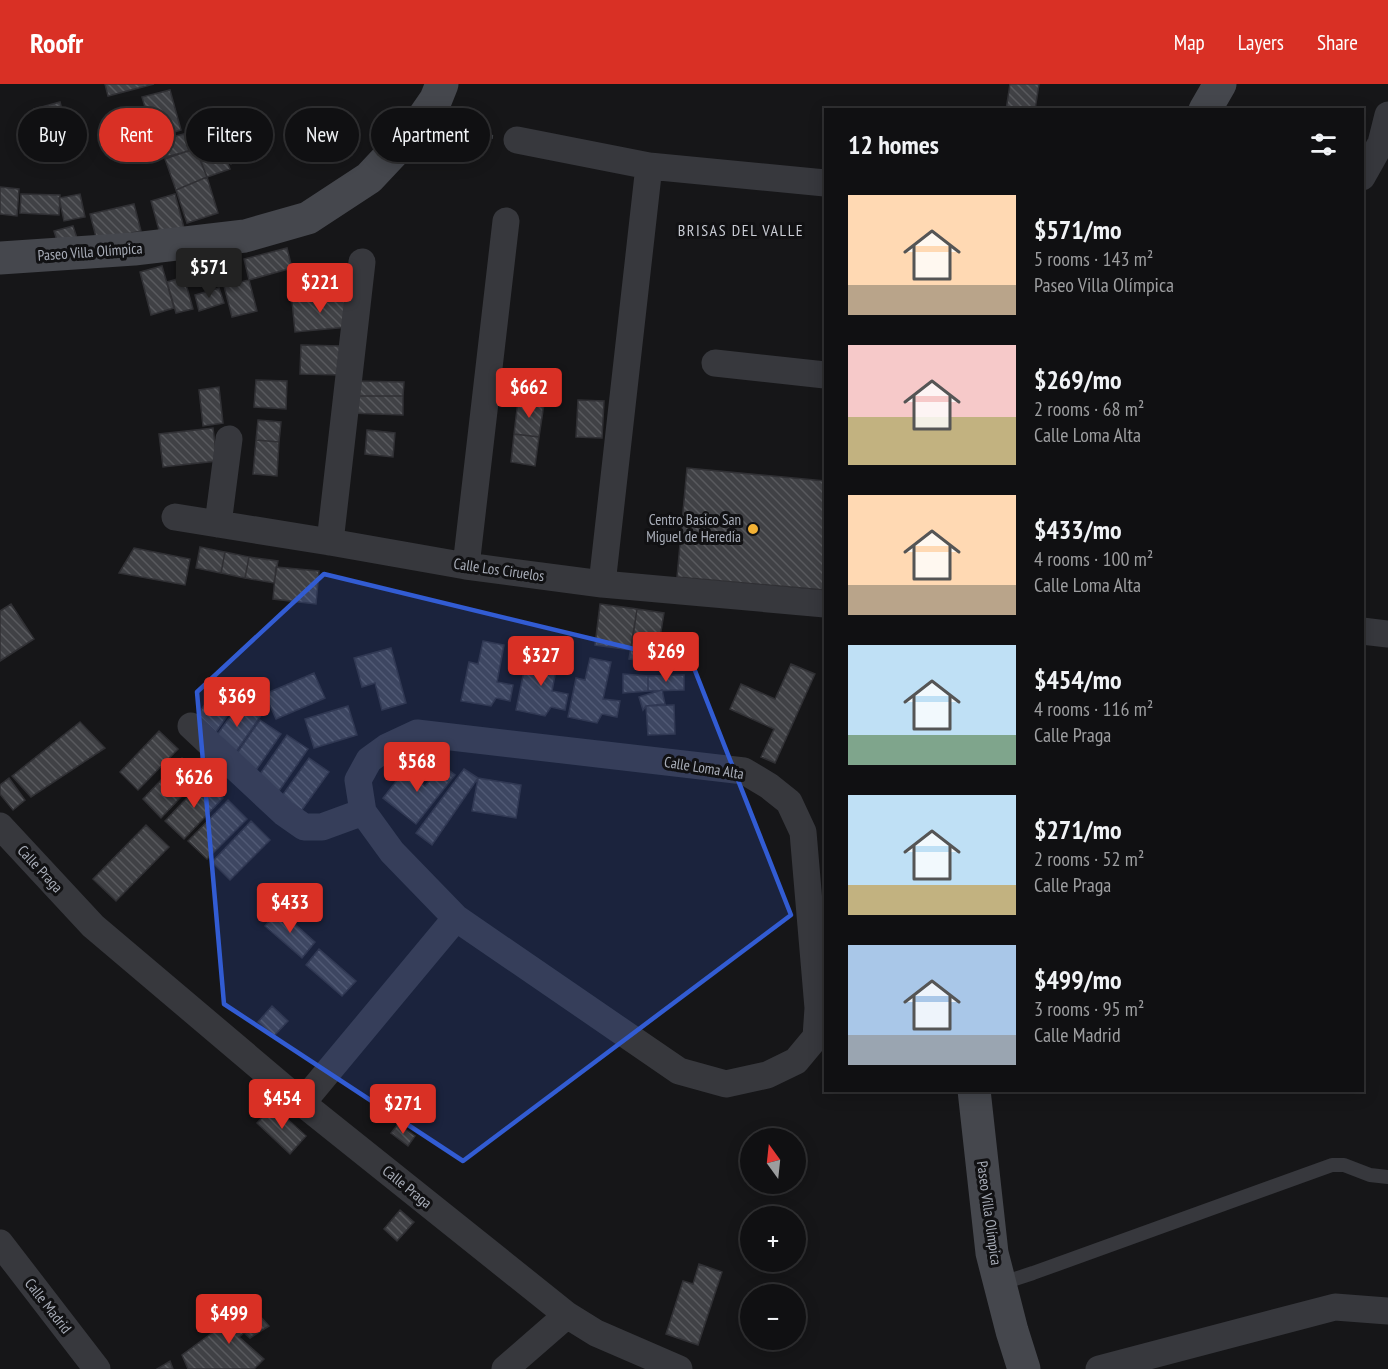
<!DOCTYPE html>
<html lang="en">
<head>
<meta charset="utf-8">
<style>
	:root { --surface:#101012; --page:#19191b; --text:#f1f3f6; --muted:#9c9d9f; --line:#303032; --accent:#d93025 }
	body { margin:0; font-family:"PT Sans Narrow",sans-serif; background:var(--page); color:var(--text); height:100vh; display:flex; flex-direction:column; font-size:22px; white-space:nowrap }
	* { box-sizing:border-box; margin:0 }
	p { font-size:20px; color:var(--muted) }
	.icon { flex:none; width:33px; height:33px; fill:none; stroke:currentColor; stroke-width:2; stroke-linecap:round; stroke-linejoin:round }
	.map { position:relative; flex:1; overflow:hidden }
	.panel { position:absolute; left:824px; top:24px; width:540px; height:984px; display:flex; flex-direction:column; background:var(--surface); border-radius:0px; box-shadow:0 3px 15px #0003,0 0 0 2px var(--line) }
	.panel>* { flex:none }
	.top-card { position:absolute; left:18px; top:24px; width:570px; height:54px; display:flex; gap:12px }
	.needle { width:39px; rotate:345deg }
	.controls { position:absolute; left:740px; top:1044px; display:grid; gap:12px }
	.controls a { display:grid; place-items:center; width:66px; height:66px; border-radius:50%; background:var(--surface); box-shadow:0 3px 15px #0003,0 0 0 2px var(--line); font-size:30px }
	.price { position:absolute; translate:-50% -51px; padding:0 14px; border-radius:6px; background:var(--accent); color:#fff; font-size:20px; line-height:39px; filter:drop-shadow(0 2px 3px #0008) }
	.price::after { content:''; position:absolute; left:50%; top:36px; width:18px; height:14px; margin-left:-9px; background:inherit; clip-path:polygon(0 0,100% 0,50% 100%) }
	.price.active { background:#222; color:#fff }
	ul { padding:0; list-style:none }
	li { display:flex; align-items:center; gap:18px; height:150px; padding:0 24px }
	li span { display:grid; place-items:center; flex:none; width:168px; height:120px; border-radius:0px; color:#555 }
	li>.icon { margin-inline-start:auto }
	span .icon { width:72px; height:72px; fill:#fffc; stroke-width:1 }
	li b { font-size:26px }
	h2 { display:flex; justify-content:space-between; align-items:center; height:72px; padding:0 24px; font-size:26px }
	.chip { padding:0 21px; border-radius:27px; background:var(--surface); box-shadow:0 3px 15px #0003,0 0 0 2px var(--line); font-size:21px; line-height:54px }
	.chip.active { background:var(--accent); color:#fff }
	header { display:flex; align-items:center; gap:36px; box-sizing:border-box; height:84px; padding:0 30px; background:var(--accent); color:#fff }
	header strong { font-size:28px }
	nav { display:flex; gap:33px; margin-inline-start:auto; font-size:21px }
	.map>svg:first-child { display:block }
	.building { fill:url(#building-back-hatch); stroke:#303034; stroke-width:1.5 }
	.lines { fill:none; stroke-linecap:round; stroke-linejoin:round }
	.path { stroke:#3d3f44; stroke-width:4; stroke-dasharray:3 4.5; stroke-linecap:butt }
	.lane { stroke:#37383d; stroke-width:14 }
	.street { stroke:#37383d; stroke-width:27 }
	.secondary { stroke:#45474d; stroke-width:33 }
	.marked { fill:#325cd3; fill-opacity:0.2; stroke:#325cd3; stroke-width:4.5; stroke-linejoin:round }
	.poi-dot { fill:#f2b134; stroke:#111113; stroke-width:2 }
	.labels { text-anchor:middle; stroke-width:6; stroke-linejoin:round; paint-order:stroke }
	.street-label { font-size:15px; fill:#a8adb8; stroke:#111113 }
	.poi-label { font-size:15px; fill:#a8adb8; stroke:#111113; text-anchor:end }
	.neighbourhood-label { font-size:16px; letter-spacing:1.5px; fill:#c9ccd4; stroke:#111113 }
</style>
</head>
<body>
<header>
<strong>Roofr</strong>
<nav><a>Map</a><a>Layers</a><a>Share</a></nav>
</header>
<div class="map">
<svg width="1388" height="1285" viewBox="0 0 1388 1285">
	<defs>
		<pattern id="building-back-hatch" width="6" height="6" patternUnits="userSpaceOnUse" patternTransform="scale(1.5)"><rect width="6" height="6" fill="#404145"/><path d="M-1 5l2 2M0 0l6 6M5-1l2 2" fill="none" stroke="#595a5e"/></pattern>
	</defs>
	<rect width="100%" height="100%" fill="#161618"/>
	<!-- building -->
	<path class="building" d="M 105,0 L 154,0 L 108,12 Z
		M 1010,0 L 1039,0 L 1035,26 L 1006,26 Z
		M 170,6 L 181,46 L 154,54 L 142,13 Z
		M 60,18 L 72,63 L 46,70 L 34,25 Z
		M 228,40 L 250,61 L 231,80 L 210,59 Z
		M 184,50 L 189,67 L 162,74 L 157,57 Z
		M 196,64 L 207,93 L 176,106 L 165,75 Z
		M 223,67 L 230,85 L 207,93 L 200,76 Z
		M 207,93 L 218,129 L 187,139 L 176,106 Z
		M 0,103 L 19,105 L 17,132 L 0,130 Z
		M 21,110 L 60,111 L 59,131 L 20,129 Z
		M 80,110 L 85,133 L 64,137 L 59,114 Z
		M 175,110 L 184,144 L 160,150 L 151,117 Z
		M 134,120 L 141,147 L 97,157 L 90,130 Z
		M 73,142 L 77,154 L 58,160 L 54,147 Z
		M 287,164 L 292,184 L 249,196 L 244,175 Z
		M 162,182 L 174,224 L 151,231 L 140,188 Z
		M 184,193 L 193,225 L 176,229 L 167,198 Z
		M 249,196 L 257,227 L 232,233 L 224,202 Z
		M 219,204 L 224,219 L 199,227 L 195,211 Z
		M 345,213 L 348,243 L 295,248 L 292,217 Z
		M 301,261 L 342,262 L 342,291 L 300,290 Z
		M 256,296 L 287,297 L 286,325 L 254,323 Z
		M 355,297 L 404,298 L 403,312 L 355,312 Z
		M 219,303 L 223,339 L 203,342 L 199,306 Z
		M 355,312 L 403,312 L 403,331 L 350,329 Z
		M 578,316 L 604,317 L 602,354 L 576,353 Z
		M 518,317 L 544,320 L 539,353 L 514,350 Z
		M 258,336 L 281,338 L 279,358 L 256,356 Z
		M 213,344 L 217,377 L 163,383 L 159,350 Z
		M 367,346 L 395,349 L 393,373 L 365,370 Z
		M 514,350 L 539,353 L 535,382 L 511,378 Z
		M 256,356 L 279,358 L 277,392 L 253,390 Z
		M 687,384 L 825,397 L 825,506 L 677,493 Z
		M 200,463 L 225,468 L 221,489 L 196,484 Z
		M 134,464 L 190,475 L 185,501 L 119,489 Z
		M 225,468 L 249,473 L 245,494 L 221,489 Z
		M 249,473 L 278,477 L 274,499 L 245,494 Z
		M 276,483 L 319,487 L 316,520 L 273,515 Z
		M 11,520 L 34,555 L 0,577 L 0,527 Z
		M 600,520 L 637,525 L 631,566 L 595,561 Z
		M 637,525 L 664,529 L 656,578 L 629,575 Z
		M 483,557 L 504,561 L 497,598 L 513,601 L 510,617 L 496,614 L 491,622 L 461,617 L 469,578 L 478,580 Z
		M 391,564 L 406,619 L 382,626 L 375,599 L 362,603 L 354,574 Z
		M 538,566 L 559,570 L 552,607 L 568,610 L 565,626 L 551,623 L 545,632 L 516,626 L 524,587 L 533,589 Z
		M 590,574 L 611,578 L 603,615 L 620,617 L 617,633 L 602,630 L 597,639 L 568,633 L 576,594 L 585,596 Z
		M 791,580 L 815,590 L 775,679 L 761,673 L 774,645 L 730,625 L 741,600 L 775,615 Z
		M 314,589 L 325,614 L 276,635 L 265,610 Z
		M 623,590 L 648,592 L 648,607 L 623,609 Z
		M 684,591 L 684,606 L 648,607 L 648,592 Z
		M 223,595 L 243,609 L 214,651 L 193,637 Z
		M 662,606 L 665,620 L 646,622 L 643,626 L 639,613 Z
		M 242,616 L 262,630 L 233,672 L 212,658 Z
		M 674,621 L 675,650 L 648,651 L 646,622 Z
		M 348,622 L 357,651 L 314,664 L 305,635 Z
		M 260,636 L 281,650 L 252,692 L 231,678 Z
		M 80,638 L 105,664 L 31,713 L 12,692 Z
		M 159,647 L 178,665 L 138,706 L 120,688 Z
		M 287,651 L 308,665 L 279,707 L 258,693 Z
		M 182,674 L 201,692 L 161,734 L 143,715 Z
		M 309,674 L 329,688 L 299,730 L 279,716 Z
		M 442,681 L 455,691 L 416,740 L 383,714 L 405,686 L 425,702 Z
		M 464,685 L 478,694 L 432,761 L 416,749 Z
		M 9,694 L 25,716 L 13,726 L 0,710 L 0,701 Z
		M 478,694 L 521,701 L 516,734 L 472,727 Z
		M 204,696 L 223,714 L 184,755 L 165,737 Z
		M 228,716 L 247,735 L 207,775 L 188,757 Z
		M 251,737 L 270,756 L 230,796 L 212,778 Z
		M 146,741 L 169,763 L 116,817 L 93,795 Z
		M 279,826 L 315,858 L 302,874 L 265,842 Z
		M 319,865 L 356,897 L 342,912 L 306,881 Z
		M 272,922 L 288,937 L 274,952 L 258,938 Z
		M 273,1022 L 306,1052 L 290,1070 L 257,1039 Z
		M 398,1040 L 415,1052 L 408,1062 L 391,1049 Z
		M 400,1126 L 414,1138 L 397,1157 L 384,1145 Z
		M 699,1180 L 722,1188 L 698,1261 L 666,1250 L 683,1197 L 693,1200 Z
		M 250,1221 L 269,1242 L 250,1254 L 244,1249 L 239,1253 L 264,1275 L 254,1285 L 188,1285 L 182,1271 Z
		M 170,1277 L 173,1285 L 157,1285 Z"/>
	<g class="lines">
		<!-- path -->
		<path class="path" d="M 447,48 L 493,53"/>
		<!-- lane -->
		<path class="lane" d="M 1000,1200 L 1033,1189 L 1332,1081 L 1344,1081 L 1370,1091 L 1388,1093"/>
		<!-- street -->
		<path class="street" d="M 517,56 L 649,82 L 825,99
			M 1362,93 L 1381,59 L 1388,31
			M 715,279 L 825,291
			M 175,433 L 330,458 L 466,482 L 602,500 L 825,520
			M 218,440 L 229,355
			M 330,458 L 362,178
			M 466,482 L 506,137
			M 602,500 L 649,82
			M 1362,547 L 1388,550
			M 191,642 L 284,729 L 304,743 L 322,743 L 363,728
			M 417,649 L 744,687 L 769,702 L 789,718 L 803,748 L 818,924 L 816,953 L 796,977 L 767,991 L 726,1000 L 679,987 L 456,834 L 392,768 L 363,728 L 358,696 L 369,676 L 387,663 Z
			M 0,742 L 93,842 L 302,1019 L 567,1231 L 596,1249 L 679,1285
			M 302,1019 L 456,834
			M 0,1159 L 97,1285
			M 505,1285 L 567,1231
			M 1099,1285 L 1335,1223 L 1388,1227"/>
		<!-- secondary -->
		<path class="secondary" d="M 1205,26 L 1220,0
			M 0,174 L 134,165 L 245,152 L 308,134 L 369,94 L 416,44 L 436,15 L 442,0
			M 974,1006 L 992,1169 L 1012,1247 L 1024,1285"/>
	</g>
	<!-- marked area -->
	<path class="marked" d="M 324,490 L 692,579 L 791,831 L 463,1077 L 224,920 L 197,608 Z"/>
	<!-- markers -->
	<circle class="poi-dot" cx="753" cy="445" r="6"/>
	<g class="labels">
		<!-- street labels -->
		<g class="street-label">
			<text transform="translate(90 168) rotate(-4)" y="5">Paseo Villa Olímpica</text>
			<text transform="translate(499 486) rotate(8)" y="5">Calle Los Ciruelos</text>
			<text transform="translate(704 684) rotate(9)" y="5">Calle Loma Alta</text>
			<text transform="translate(40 785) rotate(47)" y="5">Calle Praga</text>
			<text transform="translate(407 1103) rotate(39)" y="5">Calle Praga</text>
			<text transform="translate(989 1129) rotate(82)" y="5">Paseo Villa Olímpica</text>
			<text transform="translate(48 1222) rotate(52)" y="5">Calle Madrid</text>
		</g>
		<!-- poi labels -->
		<g class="poi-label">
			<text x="741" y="441">Centro Basico San<tspan x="741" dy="17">Miguel de Heredia</tspan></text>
		</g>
		<!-- neighbourhood labels -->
		<g class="neighbourhood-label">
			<text x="741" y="152">BRISAS DEL VALLE</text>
		</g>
	</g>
</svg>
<div class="controls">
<a><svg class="needle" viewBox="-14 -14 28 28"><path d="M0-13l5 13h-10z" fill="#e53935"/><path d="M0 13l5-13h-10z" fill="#9c9d9f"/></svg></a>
<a>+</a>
<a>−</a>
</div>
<b class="price active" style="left:209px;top:215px">$571</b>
<b class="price" style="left:320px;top:230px">$221</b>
<b class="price" style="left:529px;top:335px">$662</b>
<b class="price" style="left:666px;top:599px">$269</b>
<b class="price" style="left:541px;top:603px">$327</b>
<b class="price" style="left:237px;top:644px">$369</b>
<b class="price" style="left:417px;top:709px">$568</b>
<b class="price" style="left:194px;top:725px">$626</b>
<b class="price" style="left:290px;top:850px">$433</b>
<b class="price" style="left:282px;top:1046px">$454</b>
<b class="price" style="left:403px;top:1051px">$271</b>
<b class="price" style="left:229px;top:1261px">$499</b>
<div class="top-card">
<a class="chip">Buy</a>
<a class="chip active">Rent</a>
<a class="chip">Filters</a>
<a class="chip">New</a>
<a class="chip">Apartment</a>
</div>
<section class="panel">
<h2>12 homes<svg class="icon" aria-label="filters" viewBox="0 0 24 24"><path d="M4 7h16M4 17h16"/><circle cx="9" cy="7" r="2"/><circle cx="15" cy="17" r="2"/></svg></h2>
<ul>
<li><span style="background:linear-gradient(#ffd9b3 75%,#b9a48a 0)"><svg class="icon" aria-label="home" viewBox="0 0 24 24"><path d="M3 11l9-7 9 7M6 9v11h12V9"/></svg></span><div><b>$571/mo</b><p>5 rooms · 143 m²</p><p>Paseo Villa Olímpica</p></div></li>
<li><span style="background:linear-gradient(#f6c9c9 60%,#c2b280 0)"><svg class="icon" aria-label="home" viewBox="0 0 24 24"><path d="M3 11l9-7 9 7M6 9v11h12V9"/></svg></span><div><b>$269/mo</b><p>2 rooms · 68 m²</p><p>Calle Loma Alta</p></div></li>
<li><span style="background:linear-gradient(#ffd9b3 75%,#b9a48a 0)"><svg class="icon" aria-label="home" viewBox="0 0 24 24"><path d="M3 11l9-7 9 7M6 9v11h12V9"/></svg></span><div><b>$433/mo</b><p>4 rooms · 100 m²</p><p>Calle Loma Alta</p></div></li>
<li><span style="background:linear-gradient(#bfe0f5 75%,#7fa58c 0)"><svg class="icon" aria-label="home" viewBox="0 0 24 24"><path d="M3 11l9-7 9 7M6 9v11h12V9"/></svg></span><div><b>$454/mo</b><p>4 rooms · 116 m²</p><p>Calle Praga</p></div></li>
<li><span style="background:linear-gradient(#bfe0f5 75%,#c2b280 0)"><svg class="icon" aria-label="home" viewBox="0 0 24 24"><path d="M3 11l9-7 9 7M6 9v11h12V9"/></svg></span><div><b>$271/mo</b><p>2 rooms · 52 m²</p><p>Calle Praga</p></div></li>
<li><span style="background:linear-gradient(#a9c7e8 75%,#9aa5b1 0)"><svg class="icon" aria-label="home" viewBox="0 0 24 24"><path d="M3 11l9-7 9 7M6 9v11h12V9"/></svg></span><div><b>$499/mo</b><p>3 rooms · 95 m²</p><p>Calle Madrid</p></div></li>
</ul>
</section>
</div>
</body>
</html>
